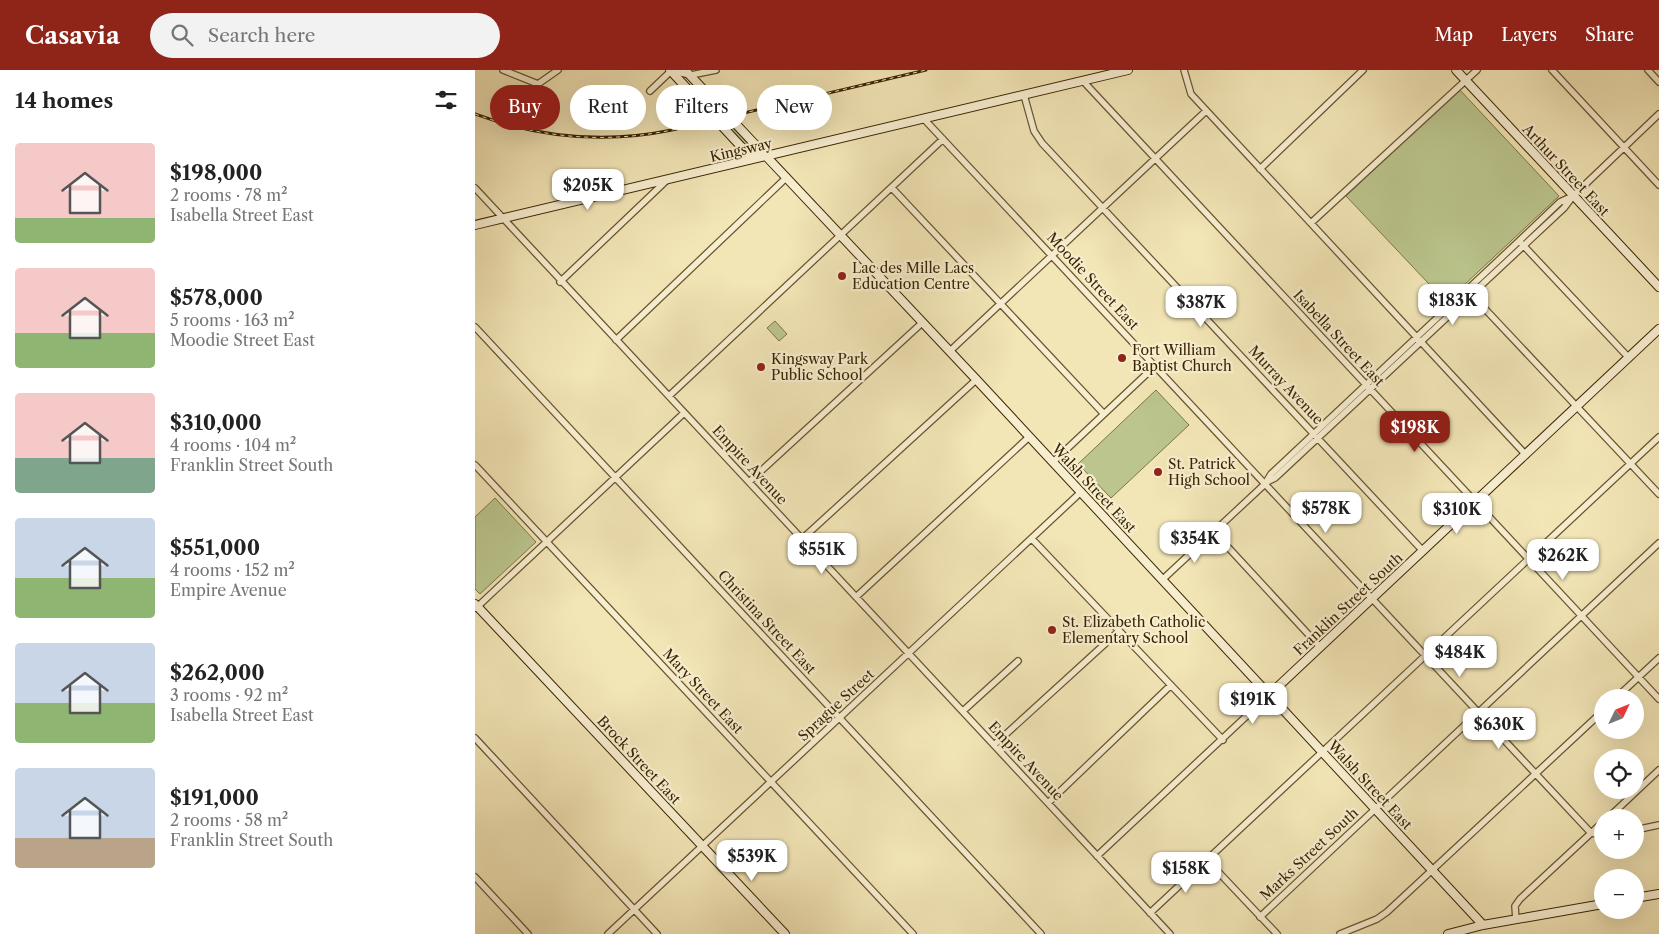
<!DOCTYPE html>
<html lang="en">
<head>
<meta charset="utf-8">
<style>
	:root { --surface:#fff; --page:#f2f2f2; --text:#222; --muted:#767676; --accent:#8f2418 }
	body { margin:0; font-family:"Libre Caslon Text",serif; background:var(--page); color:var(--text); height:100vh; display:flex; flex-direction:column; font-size:19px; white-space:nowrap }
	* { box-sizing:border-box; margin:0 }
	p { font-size:16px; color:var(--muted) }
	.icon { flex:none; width:28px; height:28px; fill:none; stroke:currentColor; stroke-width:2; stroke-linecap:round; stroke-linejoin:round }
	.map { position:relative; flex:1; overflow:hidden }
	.panel { display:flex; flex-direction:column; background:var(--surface); width:475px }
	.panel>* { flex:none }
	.top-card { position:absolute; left:15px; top:15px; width:475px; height:45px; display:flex; gap:10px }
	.needle { width:32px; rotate:47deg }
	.buttons { position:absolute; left:1119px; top:619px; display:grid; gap:10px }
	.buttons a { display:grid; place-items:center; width:50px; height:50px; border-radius:50%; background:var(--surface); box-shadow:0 5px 20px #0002; font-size:25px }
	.price { position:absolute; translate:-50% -42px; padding:0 11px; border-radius:10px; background:#fff; color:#222; font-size:16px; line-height:32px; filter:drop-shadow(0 1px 2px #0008) }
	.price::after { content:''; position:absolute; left:50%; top:30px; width:15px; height:11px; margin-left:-8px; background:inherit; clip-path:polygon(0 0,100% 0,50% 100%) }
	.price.selected { background:var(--accent); color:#fff }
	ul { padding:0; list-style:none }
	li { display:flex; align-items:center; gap:15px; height:125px; padding:0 15px }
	li span { display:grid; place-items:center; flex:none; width:140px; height:100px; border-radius:5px; color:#555 }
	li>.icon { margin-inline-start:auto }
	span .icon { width:60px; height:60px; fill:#fffc; stroke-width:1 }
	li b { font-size:21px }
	h2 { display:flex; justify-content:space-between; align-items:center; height:60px; padding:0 15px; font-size:21px }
	.chip { padding:0 18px; border-radius:22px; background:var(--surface); box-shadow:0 5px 20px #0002; font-size:18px; line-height:45px }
	.chip.selected { background:var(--accent); color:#fff }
	header { display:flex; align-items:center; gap:30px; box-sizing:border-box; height:70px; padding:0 25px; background:var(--accent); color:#fff }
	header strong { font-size:24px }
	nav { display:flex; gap:28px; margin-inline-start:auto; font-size:18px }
	.search { width:350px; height:45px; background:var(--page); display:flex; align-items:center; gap:12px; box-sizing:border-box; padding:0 18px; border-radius:28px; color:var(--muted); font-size:19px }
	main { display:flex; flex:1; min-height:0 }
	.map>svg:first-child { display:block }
	.green { fill:#bbc58d; stroke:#7b7547 }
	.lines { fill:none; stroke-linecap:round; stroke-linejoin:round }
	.street-casing { stroke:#69552e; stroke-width:8 }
	.secondary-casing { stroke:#3b2501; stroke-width:10 }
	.street { stroke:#f7eed0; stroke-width:5.5 }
	.secondary { stroke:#f7eed0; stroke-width:8 }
	.rail-casing { stroke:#3b2501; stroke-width:3 }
	.rail { stroke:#f7eed0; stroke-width:1; stroke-dasharray:4; stroke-linecap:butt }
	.poi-dot { fill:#8f2418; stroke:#f7eed0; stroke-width:2 }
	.labels { text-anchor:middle; stroke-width:4.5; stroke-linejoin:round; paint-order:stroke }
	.street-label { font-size:14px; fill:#3b2501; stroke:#f7eed0 }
	.poi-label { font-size:14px; fill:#3b2501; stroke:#f7eed0; text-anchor:start }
</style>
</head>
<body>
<header>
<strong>Casavia</strong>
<div class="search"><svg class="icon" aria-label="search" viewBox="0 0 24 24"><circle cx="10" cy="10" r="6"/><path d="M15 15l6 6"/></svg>Search here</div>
<nav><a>Map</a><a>Layers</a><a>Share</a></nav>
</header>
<main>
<section class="panel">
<h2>14 homes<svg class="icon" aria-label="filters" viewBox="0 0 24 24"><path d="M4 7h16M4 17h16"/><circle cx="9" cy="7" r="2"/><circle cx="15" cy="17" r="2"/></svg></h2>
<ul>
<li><span style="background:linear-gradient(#f6c9c9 75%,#8fb573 0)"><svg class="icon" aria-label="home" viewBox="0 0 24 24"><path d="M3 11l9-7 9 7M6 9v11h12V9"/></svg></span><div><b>$198,000</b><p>2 rooms · 78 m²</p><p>Isabella Street East</p></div></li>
<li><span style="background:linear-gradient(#f6c9c9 65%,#8fb573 0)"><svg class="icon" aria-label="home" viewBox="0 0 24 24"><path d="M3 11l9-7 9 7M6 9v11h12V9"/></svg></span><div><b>$578,000</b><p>5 rooms · 163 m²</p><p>Moodie Street East</p></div></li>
<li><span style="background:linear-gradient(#f6c9c9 65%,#7fa58c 0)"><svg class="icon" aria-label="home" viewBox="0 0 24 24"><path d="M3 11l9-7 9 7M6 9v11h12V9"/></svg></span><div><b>$310,000</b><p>4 rooms · 104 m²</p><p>Franklin Street South</p></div></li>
<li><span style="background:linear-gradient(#c9d6e8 60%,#8fb573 0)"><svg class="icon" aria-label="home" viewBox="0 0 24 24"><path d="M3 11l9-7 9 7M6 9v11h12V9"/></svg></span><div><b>$551,000</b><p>4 rooms · 152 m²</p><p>Empire Avenue</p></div></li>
<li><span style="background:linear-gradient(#c9d6e8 60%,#8fb573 0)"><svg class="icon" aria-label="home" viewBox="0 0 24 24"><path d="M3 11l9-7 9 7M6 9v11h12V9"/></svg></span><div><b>$262,000</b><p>3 rooms · 92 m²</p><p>Isabella Street East</p></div></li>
<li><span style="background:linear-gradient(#c9d6e8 70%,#b9a48a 0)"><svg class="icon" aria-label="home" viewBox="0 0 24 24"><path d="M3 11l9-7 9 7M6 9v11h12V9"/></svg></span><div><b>$191,000</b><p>2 rooms · 58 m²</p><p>Franklin Street South</p></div></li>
</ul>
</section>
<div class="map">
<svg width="1184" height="864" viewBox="0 0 1184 864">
	<rect width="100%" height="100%" fill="#f2e5b6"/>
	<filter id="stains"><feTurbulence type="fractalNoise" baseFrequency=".004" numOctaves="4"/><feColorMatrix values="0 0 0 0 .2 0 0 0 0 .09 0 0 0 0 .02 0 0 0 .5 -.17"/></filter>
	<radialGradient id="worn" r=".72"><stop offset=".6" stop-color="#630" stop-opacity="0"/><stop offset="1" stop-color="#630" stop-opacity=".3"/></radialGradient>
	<!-- green -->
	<path class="green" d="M 984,19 L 1084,126 L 971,232 L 871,126 Z
		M 251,50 L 279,79 L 280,83 L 277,84 L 249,53 Z
		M 300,251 L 312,264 L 304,271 L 292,258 Z
		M 681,320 L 714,355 L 636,428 L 603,394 Z
		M 20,428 L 61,472 L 5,524 L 0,519 L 0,447 Z"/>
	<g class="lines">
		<!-- street casing -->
		<g class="street-casing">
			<path id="street" d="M 28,0 L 63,14 L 83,0
				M 709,0 L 716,24 L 1051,385
				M 1077,0 L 1184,115
				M 1173,0 L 1184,12
				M 608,11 L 1184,629
				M 175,21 L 196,1 L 216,5 L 241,0
				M 549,25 L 559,61 L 567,73 L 948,481
				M 449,49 L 1116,763
				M 785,99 L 888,0
				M 0,118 L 695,864
				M 417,118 L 629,344
				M 836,153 L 1002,0
				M 1047,174 L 1154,288
				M 85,212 L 192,110
				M 995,223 L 1184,424
				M 0,257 L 566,864
				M 141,270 L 312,107
				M 475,281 L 731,41
				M 194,326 L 468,69
				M 578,392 L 680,296
				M 0,395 L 438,864
				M 274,412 L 448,252
				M 790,413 L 800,408 L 1089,138 L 1098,126 L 1184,44
				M 739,462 L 845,577
				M 327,469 L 502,309
				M 557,469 L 748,670
				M 687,510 L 790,414 L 796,404 L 1044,171 L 1085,132 L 1098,126
				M 381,527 L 554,367
				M 1,538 L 209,343
				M 1141,628 L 1184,588
				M 488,641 L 543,591
				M 0,668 L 182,864
				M 519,675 L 644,561
				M 573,733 L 696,615
				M 1133,748 L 1184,700
				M 1160,760 L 1184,755
				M 1116,763 L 1128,765
				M 622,786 L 794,625
				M 732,790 L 802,864
				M 0,807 L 53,864
				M 675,843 L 1184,367
				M 785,847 L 1184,473
				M 1041,850 L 1040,836 L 1045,829 L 1128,752
				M 133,864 L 606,422
				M 865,864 L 902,849 L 912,842 L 1128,641"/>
		</g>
		<!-- secondary casing -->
		<g class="secondary-casing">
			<path id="secondary" d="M 195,0 L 272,83 L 277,87 L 284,87
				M 210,0 L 498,306 L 1008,855
				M 981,0 L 1184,217
				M 0,155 L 653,0
				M 0,534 L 310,864
				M 794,625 L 1184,259
				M 1160,828 L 1184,824
				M 973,864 L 1008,855 L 1128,834"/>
		</g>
		<!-- street -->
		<use href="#street" class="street"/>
		<!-- secondary -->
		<use href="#secondary" class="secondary"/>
		<!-- rail casing -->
		<g class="rail-casing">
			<path id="rail" d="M 0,44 C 65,68 129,74 197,60 L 451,0"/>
		</g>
		<!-- rail -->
		<use href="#rail" class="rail"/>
	</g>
	<!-- markers -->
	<g class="poi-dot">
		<circle cx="367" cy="206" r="5"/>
		<circle cx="647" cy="288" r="5"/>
		<circle cx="286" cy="297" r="5"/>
		<circle cx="683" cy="402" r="5"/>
		<circle cx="577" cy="560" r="5"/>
	</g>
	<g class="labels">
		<!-- street labels -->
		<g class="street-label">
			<text transform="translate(266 80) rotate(-13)" y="5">Kingsway</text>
			<text transform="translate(1091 100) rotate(47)" y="5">Arthur Street East</text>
			<text transform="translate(618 211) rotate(47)" y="5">Moodie Street East</text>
			<text transform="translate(864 268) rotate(47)" y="5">Isabella Street East</text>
			<text transform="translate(811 315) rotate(47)" y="5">Murray Avenue</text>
			<text transform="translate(275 395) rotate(47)" y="5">Empire Avenue</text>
			<text transform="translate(619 418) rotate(47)" y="5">Walsh Street East</text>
			<text transform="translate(873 534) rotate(-43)" y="5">Franklin Street South</text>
			<text transform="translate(292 552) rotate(47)" y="5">Christina Street East</text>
			<text transform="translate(228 621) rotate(47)" y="5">Mary Street East</text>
			<text transform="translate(361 635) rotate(-43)" y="5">Sprague Street</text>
			<text transform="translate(164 690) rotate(47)" y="5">Brock Street East</text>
			<text transform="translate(551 691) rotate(47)" y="5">Empire Avenue</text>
			<text transform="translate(895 715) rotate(47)" y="5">Walsh Street East</text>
			<text transform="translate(834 784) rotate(-43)" y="5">Marks Street South</text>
		</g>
		<!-- poi labels -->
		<g class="poi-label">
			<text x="377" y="203">Lac des Mille Lacs<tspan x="377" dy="16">Education Centre</tspan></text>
			<text x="657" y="285">Fort William<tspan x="657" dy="16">Baptist Church</tspan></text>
			<text x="296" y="294">Kingsway Park<tspan x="296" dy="16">Public School</tspan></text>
			<text x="693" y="399">St. Patrick<tspan x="693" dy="16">High School</tspan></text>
			<text x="587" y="557">St. Elizabeth Catholic<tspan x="587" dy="16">Elementary School</tspan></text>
		</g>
	</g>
	<rect width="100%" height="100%" filter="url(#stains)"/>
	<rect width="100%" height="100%" fill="url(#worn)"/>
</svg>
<div class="buttons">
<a><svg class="needle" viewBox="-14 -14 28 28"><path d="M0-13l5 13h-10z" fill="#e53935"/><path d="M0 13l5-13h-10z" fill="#767676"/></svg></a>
<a><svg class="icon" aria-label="locate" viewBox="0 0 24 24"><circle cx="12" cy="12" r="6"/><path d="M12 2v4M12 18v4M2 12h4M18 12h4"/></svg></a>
<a>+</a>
<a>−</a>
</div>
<b class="price" style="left:113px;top:141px">$205K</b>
<b class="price" style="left:978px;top:256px">$183K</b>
<b class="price" style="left:726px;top:258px">$387K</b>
<b class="price selected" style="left:940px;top:383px">$198K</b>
<b class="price" style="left:851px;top:464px">$578K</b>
<b class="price" style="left:982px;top:465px">$310K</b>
<b class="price" style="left:720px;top:494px">$354K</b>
<b class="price" style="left:347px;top:505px">$551K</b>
<b class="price" style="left:1088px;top:511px">$262K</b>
<b class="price" style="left:985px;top:608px">$484K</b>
<b class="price" style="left:778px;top:655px">$191K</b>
<b class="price" style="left:1024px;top:680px">$630K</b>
<b class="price" style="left:277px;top:812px">$539K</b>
<b class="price" style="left:711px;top:824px">$158K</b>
<div class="top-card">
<a class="chip selected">Buy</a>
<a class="chip">Rent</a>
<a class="chip">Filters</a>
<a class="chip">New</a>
</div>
</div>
</main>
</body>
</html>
